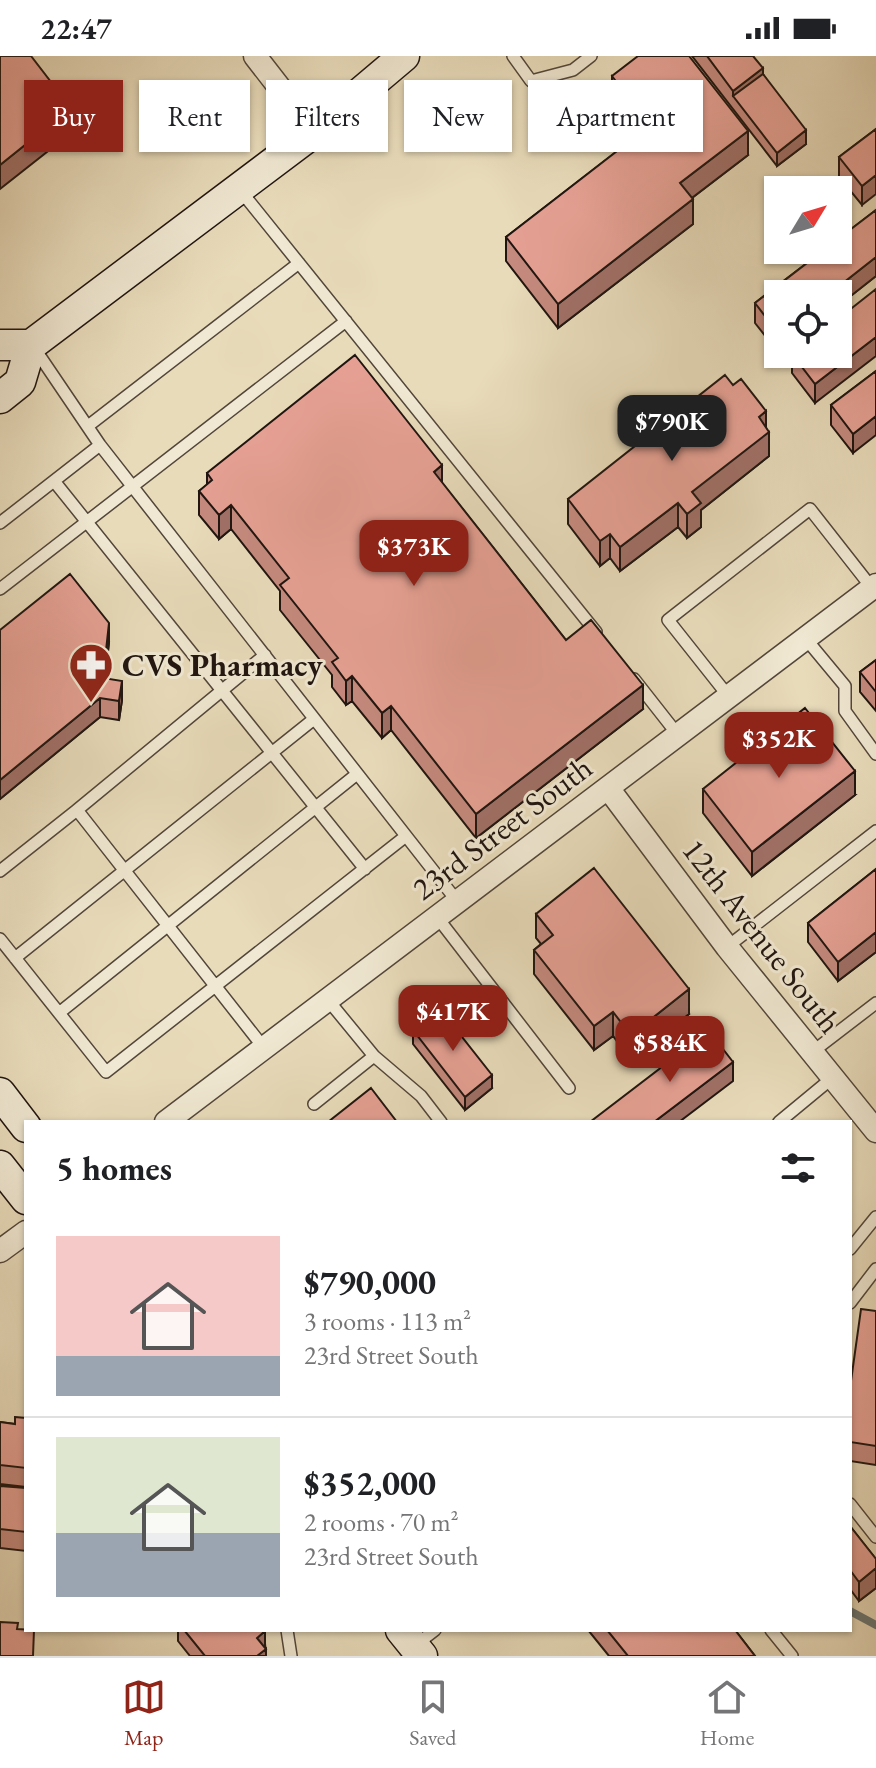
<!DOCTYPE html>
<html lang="en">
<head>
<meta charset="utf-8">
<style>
	:root { --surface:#fff; --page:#f2f2f2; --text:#202124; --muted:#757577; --line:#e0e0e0; --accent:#8f2418 }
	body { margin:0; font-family:"EB Garamond",serif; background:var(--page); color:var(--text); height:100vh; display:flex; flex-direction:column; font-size:30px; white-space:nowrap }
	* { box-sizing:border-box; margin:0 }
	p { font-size:26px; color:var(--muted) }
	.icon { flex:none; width:44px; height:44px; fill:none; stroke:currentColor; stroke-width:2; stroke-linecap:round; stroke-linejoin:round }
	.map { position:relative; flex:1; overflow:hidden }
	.sheet { position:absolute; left:24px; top:1064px; width:828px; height:512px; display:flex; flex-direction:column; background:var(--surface); border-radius:0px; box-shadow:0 2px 6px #0004 }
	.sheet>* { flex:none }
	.hud { position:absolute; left:24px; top:24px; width:828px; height:72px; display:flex; gap:16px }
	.needle { width:52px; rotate:52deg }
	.buttons { position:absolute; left:764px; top:120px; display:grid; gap:16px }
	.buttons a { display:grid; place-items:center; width:88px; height:88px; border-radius:0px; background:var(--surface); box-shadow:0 2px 6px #0004; font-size:40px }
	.price { position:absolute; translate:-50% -68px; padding:0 18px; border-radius:16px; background:var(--accent); color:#fff; font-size:26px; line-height:52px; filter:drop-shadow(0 2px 4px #0008) }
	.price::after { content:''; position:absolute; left:50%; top:48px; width:24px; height:18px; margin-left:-12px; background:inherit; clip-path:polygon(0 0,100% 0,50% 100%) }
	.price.current { background:#222; color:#fff }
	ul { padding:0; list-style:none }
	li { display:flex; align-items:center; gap:24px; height:200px; padding:0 32px }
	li+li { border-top:2px solid var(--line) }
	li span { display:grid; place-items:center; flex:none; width:224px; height:160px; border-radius:0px; color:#555 }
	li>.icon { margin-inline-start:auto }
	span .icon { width:96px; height:96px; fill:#fffc; stroke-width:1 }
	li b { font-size:34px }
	h2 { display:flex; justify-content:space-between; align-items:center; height:96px; padding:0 32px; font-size:34px }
	.tag { padding:0 28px; border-radius:0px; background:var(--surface); box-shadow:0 2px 6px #0004; font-size:28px; line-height:72px }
	.tag.current { background:var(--accent); color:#fff }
	.status { display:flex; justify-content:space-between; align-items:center; height:56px; padding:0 40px; background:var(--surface); direction:ltr }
	.status svg { height:22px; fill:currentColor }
	.dock { display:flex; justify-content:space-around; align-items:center; height:112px; border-top:2px solid var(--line); background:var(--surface); font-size:22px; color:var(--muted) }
	.dock a { display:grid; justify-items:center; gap:4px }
	.dock .current { color:var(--accent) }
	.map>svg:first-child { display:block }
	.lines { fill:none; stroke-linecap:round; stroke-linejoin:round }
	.stream { stroke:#6a7776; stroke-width:8 }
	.service-casing { stroke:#52463a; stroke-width:14 }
	.minor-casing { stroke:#52463a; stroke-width:25 }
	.secondary-casing { stroke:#201510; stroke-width:33 }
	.service { stroke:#f0e8d2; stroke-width:11 }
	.minor { stroke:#f0e8d2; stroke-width:22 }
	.secondary { stroke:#f0e8d2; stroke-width:30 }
	.wall { fill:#c58a7e; stroke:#201510; stroke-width:2 }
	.shaded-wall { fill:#a07067; stroke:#201510; stroke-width:2 }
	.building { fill:#e5a093; stroke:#201510; stroke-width:2 }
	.labels { text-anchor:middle; stroke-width:6; stroke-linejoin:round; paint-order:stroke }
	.poi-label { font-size:32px; font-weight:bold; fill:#201510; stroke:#f0e8d2; text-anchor:start }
	.street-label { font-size:32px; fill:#201510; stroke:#f0e8d2 }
</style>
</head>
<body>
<div class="status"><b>22:47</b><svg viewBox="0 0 49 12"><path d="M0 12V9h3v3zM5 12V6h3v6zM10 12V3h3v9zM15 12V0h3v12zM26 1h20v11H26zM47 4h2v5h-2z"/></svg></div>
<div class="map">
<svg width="876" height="1600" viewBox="0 0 876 1600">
	<rect width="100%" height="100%" fill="#e8dbba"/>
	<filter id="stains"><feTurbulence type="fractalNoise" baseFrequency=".0025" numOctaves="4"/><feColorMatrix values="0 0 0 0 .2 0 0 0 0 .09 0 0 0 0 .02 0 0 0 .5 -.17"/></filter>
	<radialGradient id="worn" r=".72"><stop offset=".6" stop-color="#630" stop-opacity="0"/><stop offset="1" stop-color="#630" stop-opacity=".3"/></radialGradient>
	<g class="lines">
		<!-- stream -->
		<path class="stream" d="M 850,1555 L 876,1569"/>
		<!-- service casing -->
		<g class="service-casing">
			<path id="service" d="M 513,0 L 531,25 L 573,14 L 591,0
				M 240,134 L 596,576
				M 35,293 L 100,389 L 457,845
				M 88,370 L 299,207
				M 54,425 L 365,813
				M 0,467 L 100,389
				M 0,533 L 346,265
				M 806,583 L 845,630 L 845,655 L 876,698
				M 634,623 L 678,679
				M 729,641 L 668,564 L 810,453 L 872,532
				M 77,754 L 265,599
				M 0,815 L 77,754 L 264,992
				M 437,861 L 569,1032
				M 0,883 L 106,1016 L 406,780
				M 727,891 L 876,775
				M 15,902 L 314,663
				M 59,957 L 357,718
				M 811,997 L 876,947
				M 374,1000 L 421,1040 L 441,1066
				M 314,1048 L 374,1000 L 328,944
				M 779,1066 L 831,1023
				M 850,1193 L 876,1161
				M 850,1247 L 876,1213
				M 850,1448 L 876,1481
				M 287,1574 L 291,1600
				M 771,1574 L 792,1600
				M 417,1588 L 435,1574"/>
		</g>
		<!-- minor casing -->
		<g class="minor-casing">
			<path id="minor" d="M 255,0 L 314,76
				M 608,732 L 727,891 L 876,1075
				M 166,1066 L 876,529
				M 0,1195 L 26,1176"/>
		</g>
		<!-- secondary casing -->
		<g class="secondary-casing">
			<path id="secondary" d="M 0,289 L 31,289
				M 0,342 L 20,326 L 31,289 L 314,76 L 404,0
				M 0,1037 L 26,1071
				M 0,1110 L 26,1143
				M 401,1574 L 422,1600"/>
		</g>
		<!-- service -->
		<use href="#service" class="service"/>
		<!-- minor -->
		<use href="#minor" class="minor"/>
		<!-- secondary -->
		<use href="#secondary" class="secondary"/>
	</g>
	<!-- wall -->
	<path class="wall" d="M 692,0 L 753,0 L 763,18 L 806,88 L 777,110 Z
		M 612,20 L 748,99 L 692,142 L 693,168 L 558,272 L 506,205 L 506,181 L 624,90 L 624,79 L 632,71 L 612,45 Z
		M 876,73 L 862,149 L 839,121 L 839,101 Z
		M 876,154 L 876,220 L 838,250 L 778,238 L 778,296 L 755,267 L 755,247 Z
		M 792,298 L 838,298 L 815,347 L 792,317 Z
		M 876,315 L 853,397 L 831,369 L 831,349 Z
		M 766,371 L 769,400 L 701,454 L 701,471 L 687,482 L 678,471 L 620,515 L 610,502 L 600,510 L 568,468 L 568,443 Z
		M 207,417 L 442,427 L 566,584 L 643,653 L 476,782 L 391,674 L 382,682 L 352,645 L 346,649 L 332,631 L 332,619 L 280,554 L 280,535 L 231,473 L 219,483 L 199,459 L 199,435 L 207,429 Z
		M 0,574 L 109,586 L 105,623 L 122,644 L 119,664 L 100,661 L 0,743 Z
		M 876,604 L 876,655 L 860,636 L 860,616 Z
		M 703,733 L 855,739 L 752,820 L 703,757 Z
		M 876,813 L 876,896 L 838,925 L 808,886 L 808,867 Z
		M 536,858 L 689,958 L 631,1004 L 613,980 L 594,994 L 534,918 L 534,894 L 541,888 L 536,882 Z
		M 413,974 L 492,1032 L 465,1054 L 413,988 Z
		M 876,1255 L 876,1409 L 850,1405 L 850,1332 Z
		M 26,1362 L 26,1431 L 0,1428 L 0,1366 L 15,1368 Z
		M 0,1430 L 26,1432 L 26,1495 L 0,1492 Z
		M 850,1470 L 876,1503 L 876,1532 L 859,1545 L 850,1533 Z
		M 178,1574 L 264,1574 L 266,1600 L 190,1600 L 178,1585 Z
		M 588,1574 L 735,1574 L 755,1600 L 609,1600 Z"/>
	<!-- shaded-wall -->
	<path class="shaded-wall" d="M 763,12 L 763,31 L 733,40 L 733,35 Z
		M 71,52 L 71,77 L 0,133 L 0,109 Z
		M 806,74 L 806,88 L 777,110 L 777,97 Z
		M 748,75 L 748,99 L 680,151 L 680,127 Z
		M 876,119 L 876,138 L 862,149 L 862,130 Z
		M 693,143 L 693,168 L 558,272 L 558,248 Z
		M 876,201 L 876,220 L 838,250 L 838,238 L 829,238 Z
		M 876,281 L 876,300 L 815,347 L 815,328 Z
		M 766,355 L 766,378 L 769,376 L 769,400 L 701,454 L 701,471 L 687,482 L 687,458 L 692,436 L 759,361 Z
		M 876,360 L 876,379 L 853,397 L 853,378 Z
		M 442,409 L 442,434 L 434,416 Z
		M 678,447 L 678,471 L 620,515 L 620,491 Z
		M 231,449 L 231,473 L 219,483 L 219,459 Z
		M 610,478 L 610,502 L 600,510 L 600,485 Z
		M 109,567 L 109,586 L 103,642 L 103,622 Z
		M 352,620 L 352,645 L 346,649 L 346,625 Z
		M 122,625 L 122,644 L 119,664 L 119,645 Z
		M 643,629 L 643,653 L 476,782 L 476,758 Z
		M 100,642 L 100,661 L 0,743 L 0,724 Z
		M 391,650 L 391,674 L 382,682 L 382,657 Z
		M 855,715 L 855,739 L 752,820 L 752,796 Z
		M 876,876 L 876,896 L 838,925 L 838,906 Z
		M 689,933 L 689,958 L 631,1004 L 631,979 Z
		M 613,956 L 613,980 L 594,994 L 594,970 Z
		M 733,1006 L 733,1025 L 679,1066 L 654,1066 Z
		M 492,1019 L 492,1032 L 465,1054 L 465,1041 Z
		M 876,1512 L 876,1532 L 859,1545 L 859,1526 Z
		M 265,1575 L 265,1594 L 266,1593 L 266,1600 L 257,1600 L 257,1582 Z"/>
	<!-- building -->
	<path class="building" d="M 0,0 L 31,0 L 71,52 L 0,109 Z
		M 638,0 L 689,0 L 748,75 L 680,127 L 693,143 L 558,248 L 506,181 L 626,88 L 624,79 L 642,60 L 612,20 Z
		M 707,0 L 753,0 L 763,12 L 733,35 Z
		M 763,18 L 806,74 L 777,97 L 733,40 Z
		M 876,73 L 876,119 L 862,130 L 839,101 Z
		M 876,154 L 876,201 L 829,238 L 778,238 L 778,277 L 755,247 L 824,194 L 838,194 L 838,183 Z
		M 876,233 L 876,281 L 815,328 L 792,298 L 838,298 L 838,263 Z
		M 355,299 L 442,409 L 434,416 L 566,584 L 591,564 L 643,629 L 476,758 L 391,650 L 382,657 L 352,620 L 346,625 L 332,606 L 338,602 L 280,529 L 289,522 L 231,449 L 219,459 L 199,435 L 212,424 L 207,417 Z
		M 876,315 L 876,360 L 853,378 L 831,349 Z
		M 725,319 L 733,329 L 741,323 L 766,355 L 759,361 L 769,376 L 692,436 L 701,447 L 687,458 L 678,447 L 620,491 L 610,478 L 600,485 L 568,443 Z
		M 70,518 L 109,567 L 103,622 L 122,625 L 119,645 L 100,642 L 0,724 L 0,574 Z
		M 876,604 L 876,636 L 860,616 Z
		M 805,652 L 855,715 L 752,796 L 703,733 Z
		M 594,812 L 689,933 L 631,979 L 613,956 L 594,970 L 534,894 L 553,879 L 536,858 Z
		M 876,813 L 876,876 L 838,906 L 808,867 Z
		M 440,953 L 492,1019 L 465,1041 L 413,974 Z
		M 709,975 L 733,1006 L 654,1066 L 590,1066 Z
		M 371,1032 L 397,1066 L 328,1066 Z
		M 861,1253 L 876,1255 L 876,1390 L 850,1386 L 850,1332 Z
		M 15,1361 L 26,1362 L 26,1412 L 0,1409 L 0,1366 L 15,1368 Z
		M 0,1430 L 26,1432 L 26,1476 L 0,1473 Z
		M 850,1470 L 876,1503 L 876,1512 L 859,1526 L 850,1514 Z
		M 0,1566 L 18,1567 L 17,1573 L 34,1574 L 33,1600 L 0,1600 Z
		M 184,1574 L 264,1574 L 265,1575 L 257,1582 L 266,1593 L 257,1600 L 205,1600 Z
		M 607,1574 L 735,1574 L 755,1600 L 628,1600 Z"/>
	<!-- icons -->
	<defs>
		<g id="pharmacy-pin" transform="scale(2.3)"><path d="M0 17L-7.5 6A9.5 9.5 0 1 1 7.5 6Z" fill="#8f2418" stroke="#f0e8d2"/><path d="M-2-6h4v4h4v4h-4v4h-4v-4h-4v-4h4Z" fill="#fff"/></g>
	</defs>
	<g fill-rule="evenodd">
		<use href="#pharmacy-pin" x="91" y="609"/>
	</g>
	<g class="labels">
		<!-- poi labels -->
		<g class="poi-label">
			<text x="122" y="620">CVS Pharmacy</text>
		</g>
		<!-- street labels -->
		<g class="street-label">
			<text transform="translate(502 772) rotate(-37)" y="11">23rd Street South</text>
			<text transform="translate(762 880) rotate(52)" y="11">12th Avenue South</text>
		</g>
	</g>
	<rect width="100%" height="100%" filter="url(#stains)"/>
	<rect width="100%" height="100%" fill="url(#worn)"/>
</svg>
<div class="buttons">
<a><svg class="needle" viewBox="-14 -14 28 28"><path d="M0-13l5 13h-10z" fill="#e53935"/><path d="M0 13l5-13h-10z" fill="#757577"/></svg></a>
<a><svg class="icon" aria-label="locate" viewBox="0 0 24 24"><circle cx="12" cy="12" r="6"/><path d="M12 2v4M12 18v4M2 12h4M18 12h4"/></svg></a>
</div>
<b class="price current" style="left:672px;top:407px">$790K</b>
<b class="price" style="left:414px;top:532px">$373K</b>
<b class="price" style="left:779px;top:724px">$352K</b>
<b class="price" style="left:453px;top:997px">$417K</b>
<b class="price" style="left:670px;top:1028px">$584K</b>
<div class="hud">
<a class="tag current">Buy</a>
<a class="tag">Rent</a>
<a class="tag">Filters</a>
<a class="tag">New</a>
<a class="tag">Apartment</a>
</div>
<section class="sheet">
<h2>5 homes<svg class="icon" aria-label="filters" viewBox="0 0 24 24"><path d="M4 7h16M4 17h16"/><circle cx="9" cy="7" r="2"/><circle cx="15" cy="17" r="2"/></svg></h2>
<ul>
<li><span style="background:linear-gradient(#f6c9c9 75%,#9aa5b1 0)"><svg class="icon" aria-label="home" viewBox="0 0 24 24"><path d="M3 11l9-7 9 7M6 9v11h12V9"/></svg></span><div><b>$790,000</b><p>3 rooms · 113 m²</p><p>23rd Street South</p></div></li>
<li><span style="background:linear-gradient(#dfe7d0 60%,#9aa5b1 0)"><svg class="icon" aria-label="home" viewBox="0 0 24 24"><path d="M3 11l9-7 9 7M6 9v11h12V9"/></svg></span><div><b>$352,000</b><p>2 rooms · 70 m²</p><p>23rd Street South</p></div></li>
</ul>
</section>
</div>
<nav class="dock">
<a class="current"><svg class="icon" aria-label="map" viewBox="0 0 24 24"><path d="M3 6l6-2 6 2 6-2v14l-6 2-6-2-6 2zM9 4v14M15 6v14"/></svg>Map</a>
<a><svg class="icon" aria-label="saved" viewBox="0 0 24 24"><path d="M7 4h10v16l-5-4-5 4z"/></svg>Saved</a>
<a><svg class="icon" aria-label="home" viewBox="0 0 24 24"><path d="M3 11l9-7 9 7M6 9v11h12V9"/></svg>Home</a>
</nav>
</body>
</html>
